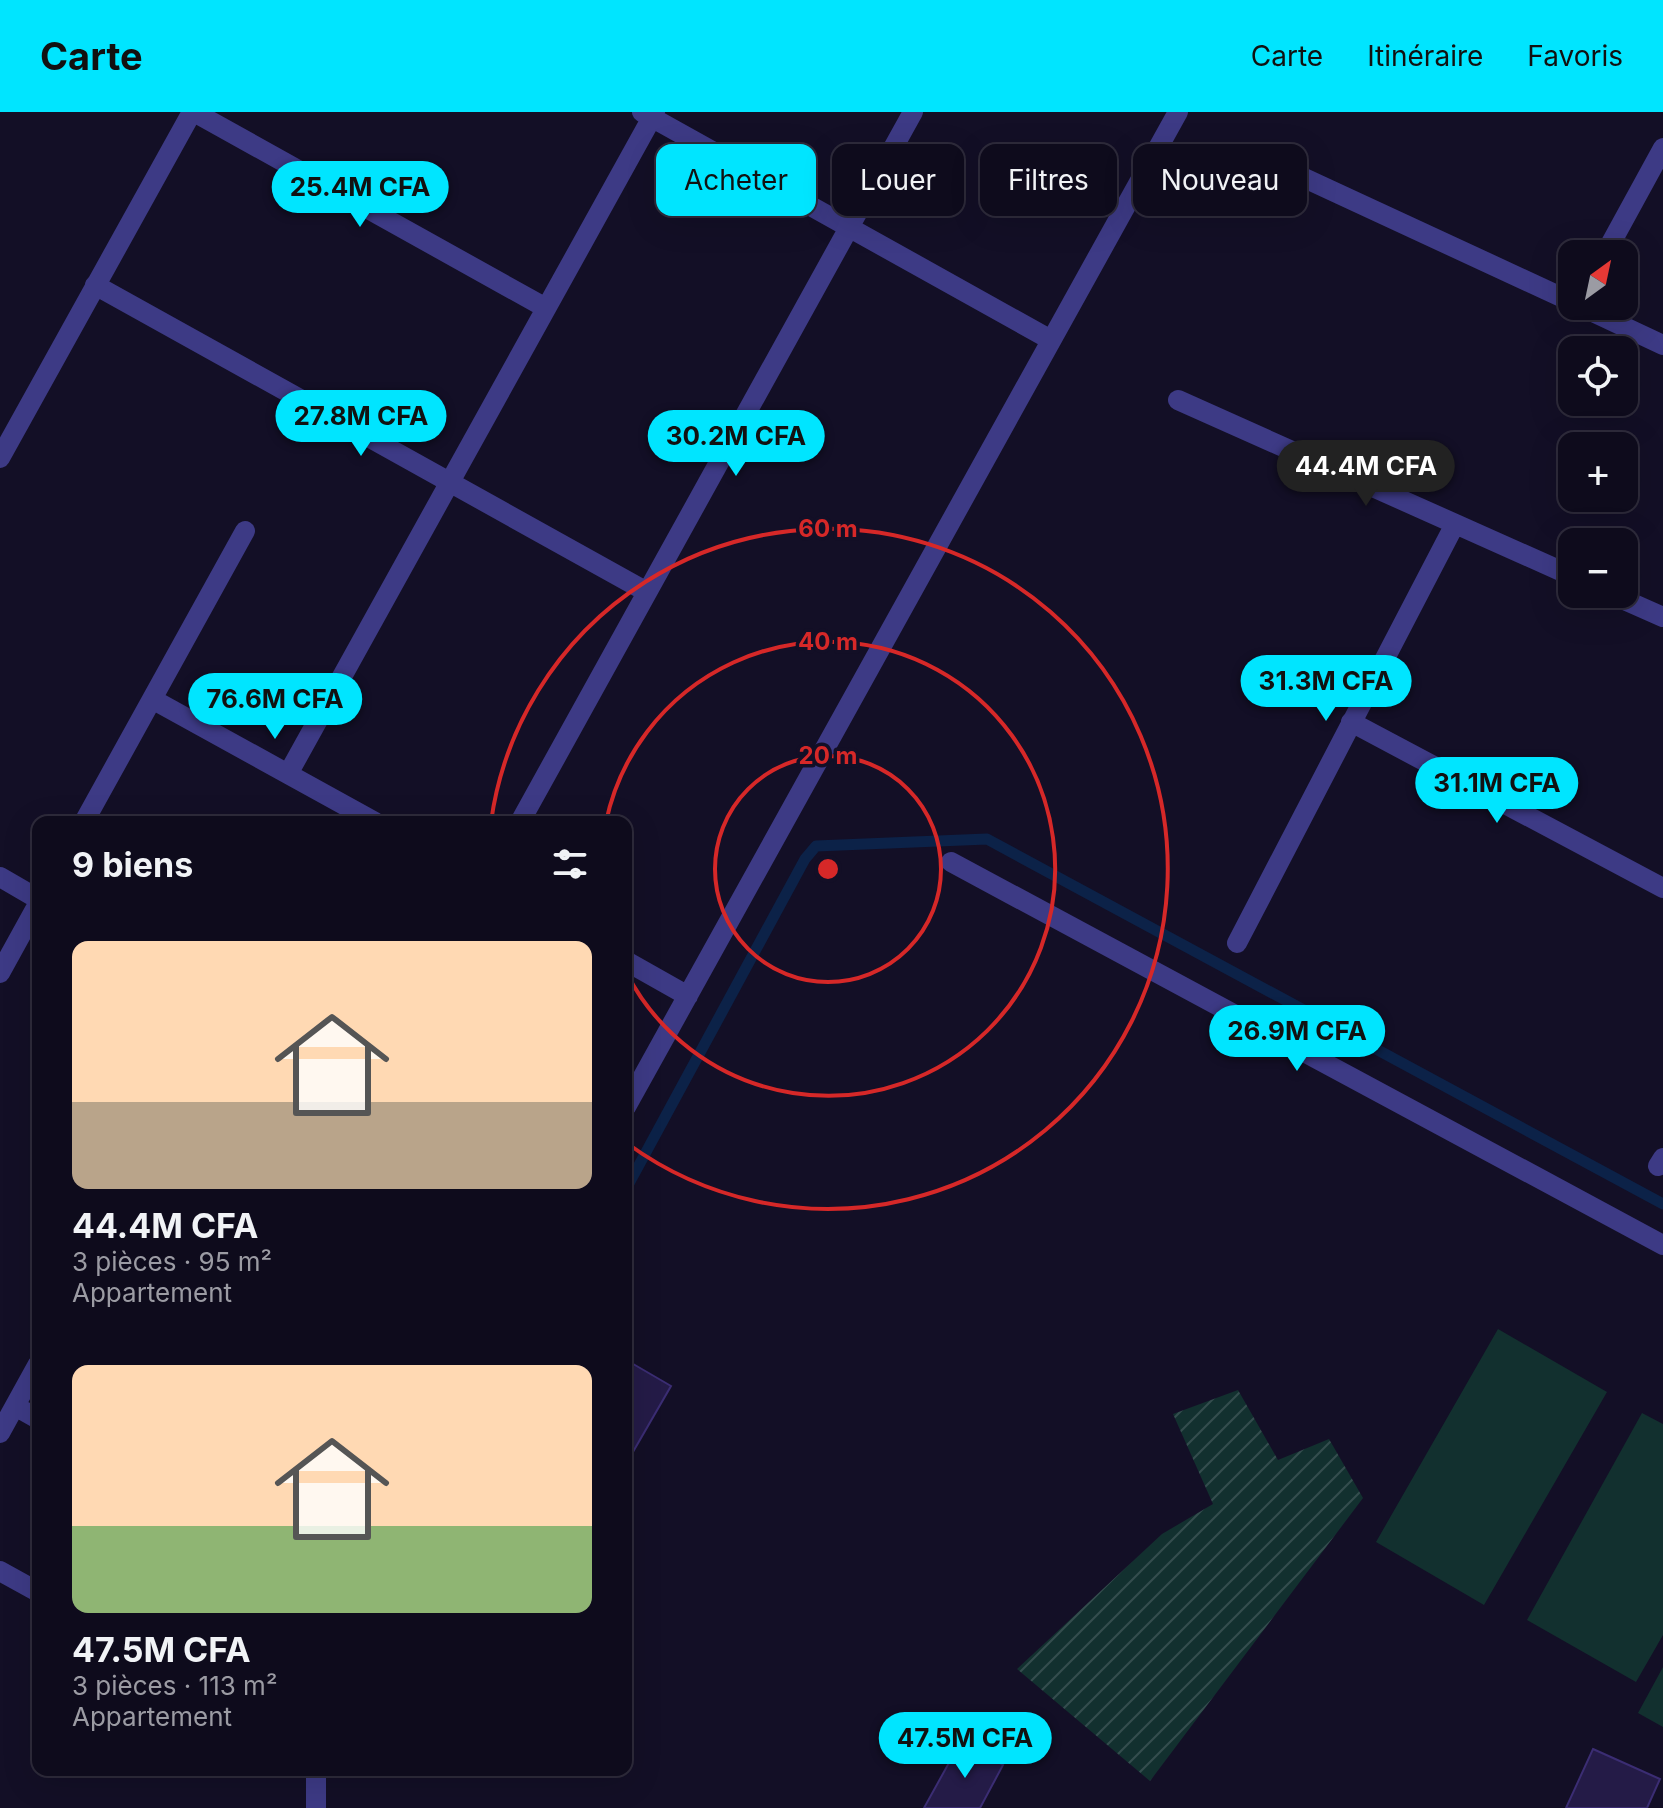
<!DOCTYPE html>
<html lang="fr">
<head>
<meta charset="utf-8">
<style>
	:root { --surface:#0e0b1c; --page:#1c1929; --text:#f1f3f6; --muted:#9b9ba3; --line:#2e2b3b; --accent:#00e5ff }
	body { margin:0; font-family:Inter,sans-serif; background:var(--page); color:var(--text); height:100vh; display:flex; flex-direction:column; font-size:30px; white-space:nowrap }
	* { box-sizing:border-box; margin:0 }
	p { font-size:26px; color:var(--muted) }
	.icon { flex:none; width:44px; height:44px; fill:none; stroke:currentColor; stroke-width:2; stroke-linecap:round; stroke-linejoin:round }
	.map { position:relative; flex:1; overflow:hidden }
	.panel { position:absolute; left:32px; top:704px; width:600px; height:960px; display:flex; flex-direction:column; background:var(--surface); border-radius:16px; box-shadow:0 8px 32px #0002,0 0 0 2px var(--line) }
	.panel>* { flex:none }
	.banner { position:absolute; left:656px; top:32px; width:760px; height:72px; display:flex; gap:16px }
	.needle { width:52px; rotate:33deg }
	.tools { position:absolute; left:1558px; top:128px; display:grid; gap:16px }
	.tools a { display:grid; place-items:center; width:80px; height:80px; border-radius:16px; background:var(--surface); box-shadow:0 8px 32px #0002,0 0 0 2px var(--line); font-size:40px }
	.price { position:absolute; translate:-50% -68px; padding:0 18px; border-radius:28px; background:var(--accent); color:#111; font-size:26px; line-height:52px; filter:drop-shadow(0 2px 4px #0008) }
	.price::after { content:''; position:absolute; left:50%; top:48px; width:24px; height:18px; margin-left:-12px; background:inherit; clip-path:polygon(0 0,100% 0,50% 100%) }
	.price.selected { background:#222; color:#fff }
	ul { padding:0; list-style:none }
	li { display:grid; align-content:center; gap:16px; height:424px; padding:0 40px }
	li span { display:grid; place-items:center; height:248px; border-radius:16px; color:#555 }
	li>.icon { margin-inline-start:auto }
	span .icon { width:144px; height:144px; fill:#fffc; stroke-width:1 }
	li b { font-size:34px }
	h2 { display:flex; justify-content:space-between; align-items:center; height:96px; padding:0 40px; font-size:34px }
	.chip { padding:0 28px; border-radius:16px; background:var(--surface); box-shadow:0 8px 32px #0002,0 0 0 2px var(--line); font-size:28px; line-height:72px }
	.chip.selected { background:var(--accent); color:#111 }
	header { display:flex; align-items:center; gap:48px; box-sizing:border-box; height:112px; padding:0 40px; background:var(--accent); color:#111 }
	header strong { font-size:38px }
	nav { display:flex; gap:44px; margin-inline-start:auto; font-size:28px }
	.map>svg:first-child { display:block }
	.grass { fill:#12302f }
	.garden { fill:url(#garden-furrows) }
	.lines { fill:none; stroke-linecap:round; stroke-linejoin:round }
	.stream { stroke:#0c2248; stroke-width:11 }
	.building { fill:#241b47; stroke:#3b2d73; stroke-width:2 }
	.minor { stroke:#3d3a85; stroke-width:20 }
	.ring { fill:none; stroke:#d62828; stroke-width:4 }
	.centre { fill:#d62828; stroke:#130f26; stroke-width:4 }
	.ring-label { font-size:24px; text-anchor:middle; font-weight:bold; fill:#d62828; stroke:#130f26; stroke-width:7; stroke-linejoin:round; paint-order:stroke }
</style>
</head>
<body>
<header>
<strong>Carte</strong>
<nav><a>Carte</a><a>Itinéraire</a><a>Favoris</a></nav>
</header>
<div class="map">
<svg width="1663" height="1696" viewBox="0 0 1663 1696">
	<defs>
		<pattern id="garden-furrows" width="10" height="10" patternUnits="userSpaceOnUse" patternTransform="scale(2)"><rect width="10" height="10" fill="#12302f"/><path d="M-1 1l2-2M0 10L10 0M9 11l2-2" fill="none" stroke="#344d4e"/></pattern>
	</defs>
	<rect width="100%" height="100%" fill="#130f26"/>
	<!-- grass -->
	<path class="grass" d="M 1498,1217 L 1607,1280 L 1484,1493 L 1376,1430 Z
		M 1642,1301 L 1663,1312 L 1663,1523 L 1636,1570 L 1527,1508 Z
		M 1663,1555 L 1663,1615 L 1638,1601 Z"/>
	<!-- garden -->
	<path class="garden" d="M 1238,1278 L 1278,1348 L 1329,1327 L 1363,1386 L 1150,1669 L 1017,1557 L 1162,1422 L 1213,1392 L 1173,1302 Z"/>
	<g class="lines">
		<!-- stream -->
		<path class="stream" d="M 626,1077 L 805,747 L 816,734 L 987,727 L 1663,1092"/>
	</g>
	<!-- building -->
	<path class="building" d="M 628,1249 L 671,1274 L 626,1352 L 626,1252 Z
		M 961,1629 L 1003,1653 L 980,1696 L 924,1696 Z
		M 1593,1637 L 1660,1667 L 1647,1696 L 1566,1696 Z"/>
	<g class="lines">
		<!-- minor -->
		<path class="minor" d="M 194,0 L 546,196
			M 642,0 L 1051,228
			M 1300,64 L 1572,190
			M 1605,142 L 1663,36
			M 95,173 L 647,480
			M 1580,194 L 1663,233
			M 1178,288 L 1572,464
			M 0,346 L 192,0
			M 1611,482 L 1663,505
			M 152,587 L 375,710
			M 1351,610 L 1663,776
			M 288,662 L 655,0
			M 84,710 L 245,419
			M 520,710 L 913,0
			M 951,750 L 1663,1133
			M 0,765 L 38,787
			M 1237,831 L 1455,412
			M 626,849 L 688,884
			M 0,861 L 38,792
			M 626,995 L 1178,0
			M 1658,1054 L 1663,1046
			M 15,1294 L 38,1307
			M 0,1321 L 38,1252
			M 0,1459 L 38,1480
			M 316,1658 L 316,1696"/>
	</g>
	<!-- distance rings -->
	<g class="ring">
		<circle cx="828" cy="757" r="113"/>
		<path d="M606 710A227 227 0 1 1 627 862"/>
		<path d="M491 710A340 340 0 1 1 628 1032"/>
	</g>
	<circle cx="828" cy="757" r="12" class="centre"/>
	<g class="ring-label">
		<text x="828" y="425">60 m</text>
		<text x="828" y="538">40 m</text>
		<text x="828" y="652">20 m</text>
	</g>
</svg>
<div class="tools">
<a><svg class="needle" viewBox="-14 -14 28 28"><path d="M0-13l5 13h-10z" fill="#e53935"/><path d="M0 13l5-13h-10z" fill="#9b9ba3"/></svg></a>
<a><svg class="icon" aria-label="locate" viewBox="0 0 24 24"><circle cx="12" cy="12" r="6"/><path d="M12 2v4M12 18v4M2 12h4M18 12h4"/></svg></a>
<a>+</a>
<a>−</a>
</div>
<b class="price" style="left:360px;top:117px">25.4M CFA</b>
<b class="price" style="left:361px;top:346px">27.8M CFA</b>
<b class="price" style="left:736px;top:366px">30.2M CFA</b>
<b class="price selected" style="left:1366px;top:396px">44.4M CFA</b>
<b class="price" style="left:1326px;top:611px">31.3M CFA</b>
<b class="price" style="left:275px;top:629px">76.6M CFA</b>
<b class="price" style="left:1497px;top:713px">31.1M CFA</b>
<b class="price" style="left:1297px;top:961px">26.9M CFA</b>
<b class="price" style="left:965px;top:1668px">47.5M CFA</b>
<div class="banner">
<a class="chip selected">Acheter</a>
<a class="chip">Louer</a>
<a class="chip">Filtres</a>
<a class="chip">Nouveau</a>
</div>
<section class="panel">
<h2>9 biens<svg class="icon" aria-label="filters" viewBox="0 0 24 24"><path d="M4 7h16M4 17h16"/><circle cx="9" cy="7" r="2"/><circle cx="15" cy="17" r="2"/></svg></h2>
<ul>
<li><span style="background:linear-gradient(#ffd9b3 65%,#b9a48a 0)"><svg class="icon" aria-label="home" viewBox="0 0 24 24"><path d="M3 11l9-7 9 7M6 9v11h12V9"/></svg></span><div><b>44.4M CFA</b><p>3 pièces · 95 m²</p><p>Appartement</p></div></li>
<li><span style="background:linear-gradient(#ffd9b3 65%,#8fb573 0)"><svg class="icon" aria-label="home" viewBox="0 0 24 24"><path d="M3 11l9-7 9 7M6 9v11h12V9"/></svg></span><div><b>47.5M CFA</b><p>3 pièces · 113 m²</p><p>Appartement</p></div></li>
</ul>
</section>
</div>
</body>
</html>
